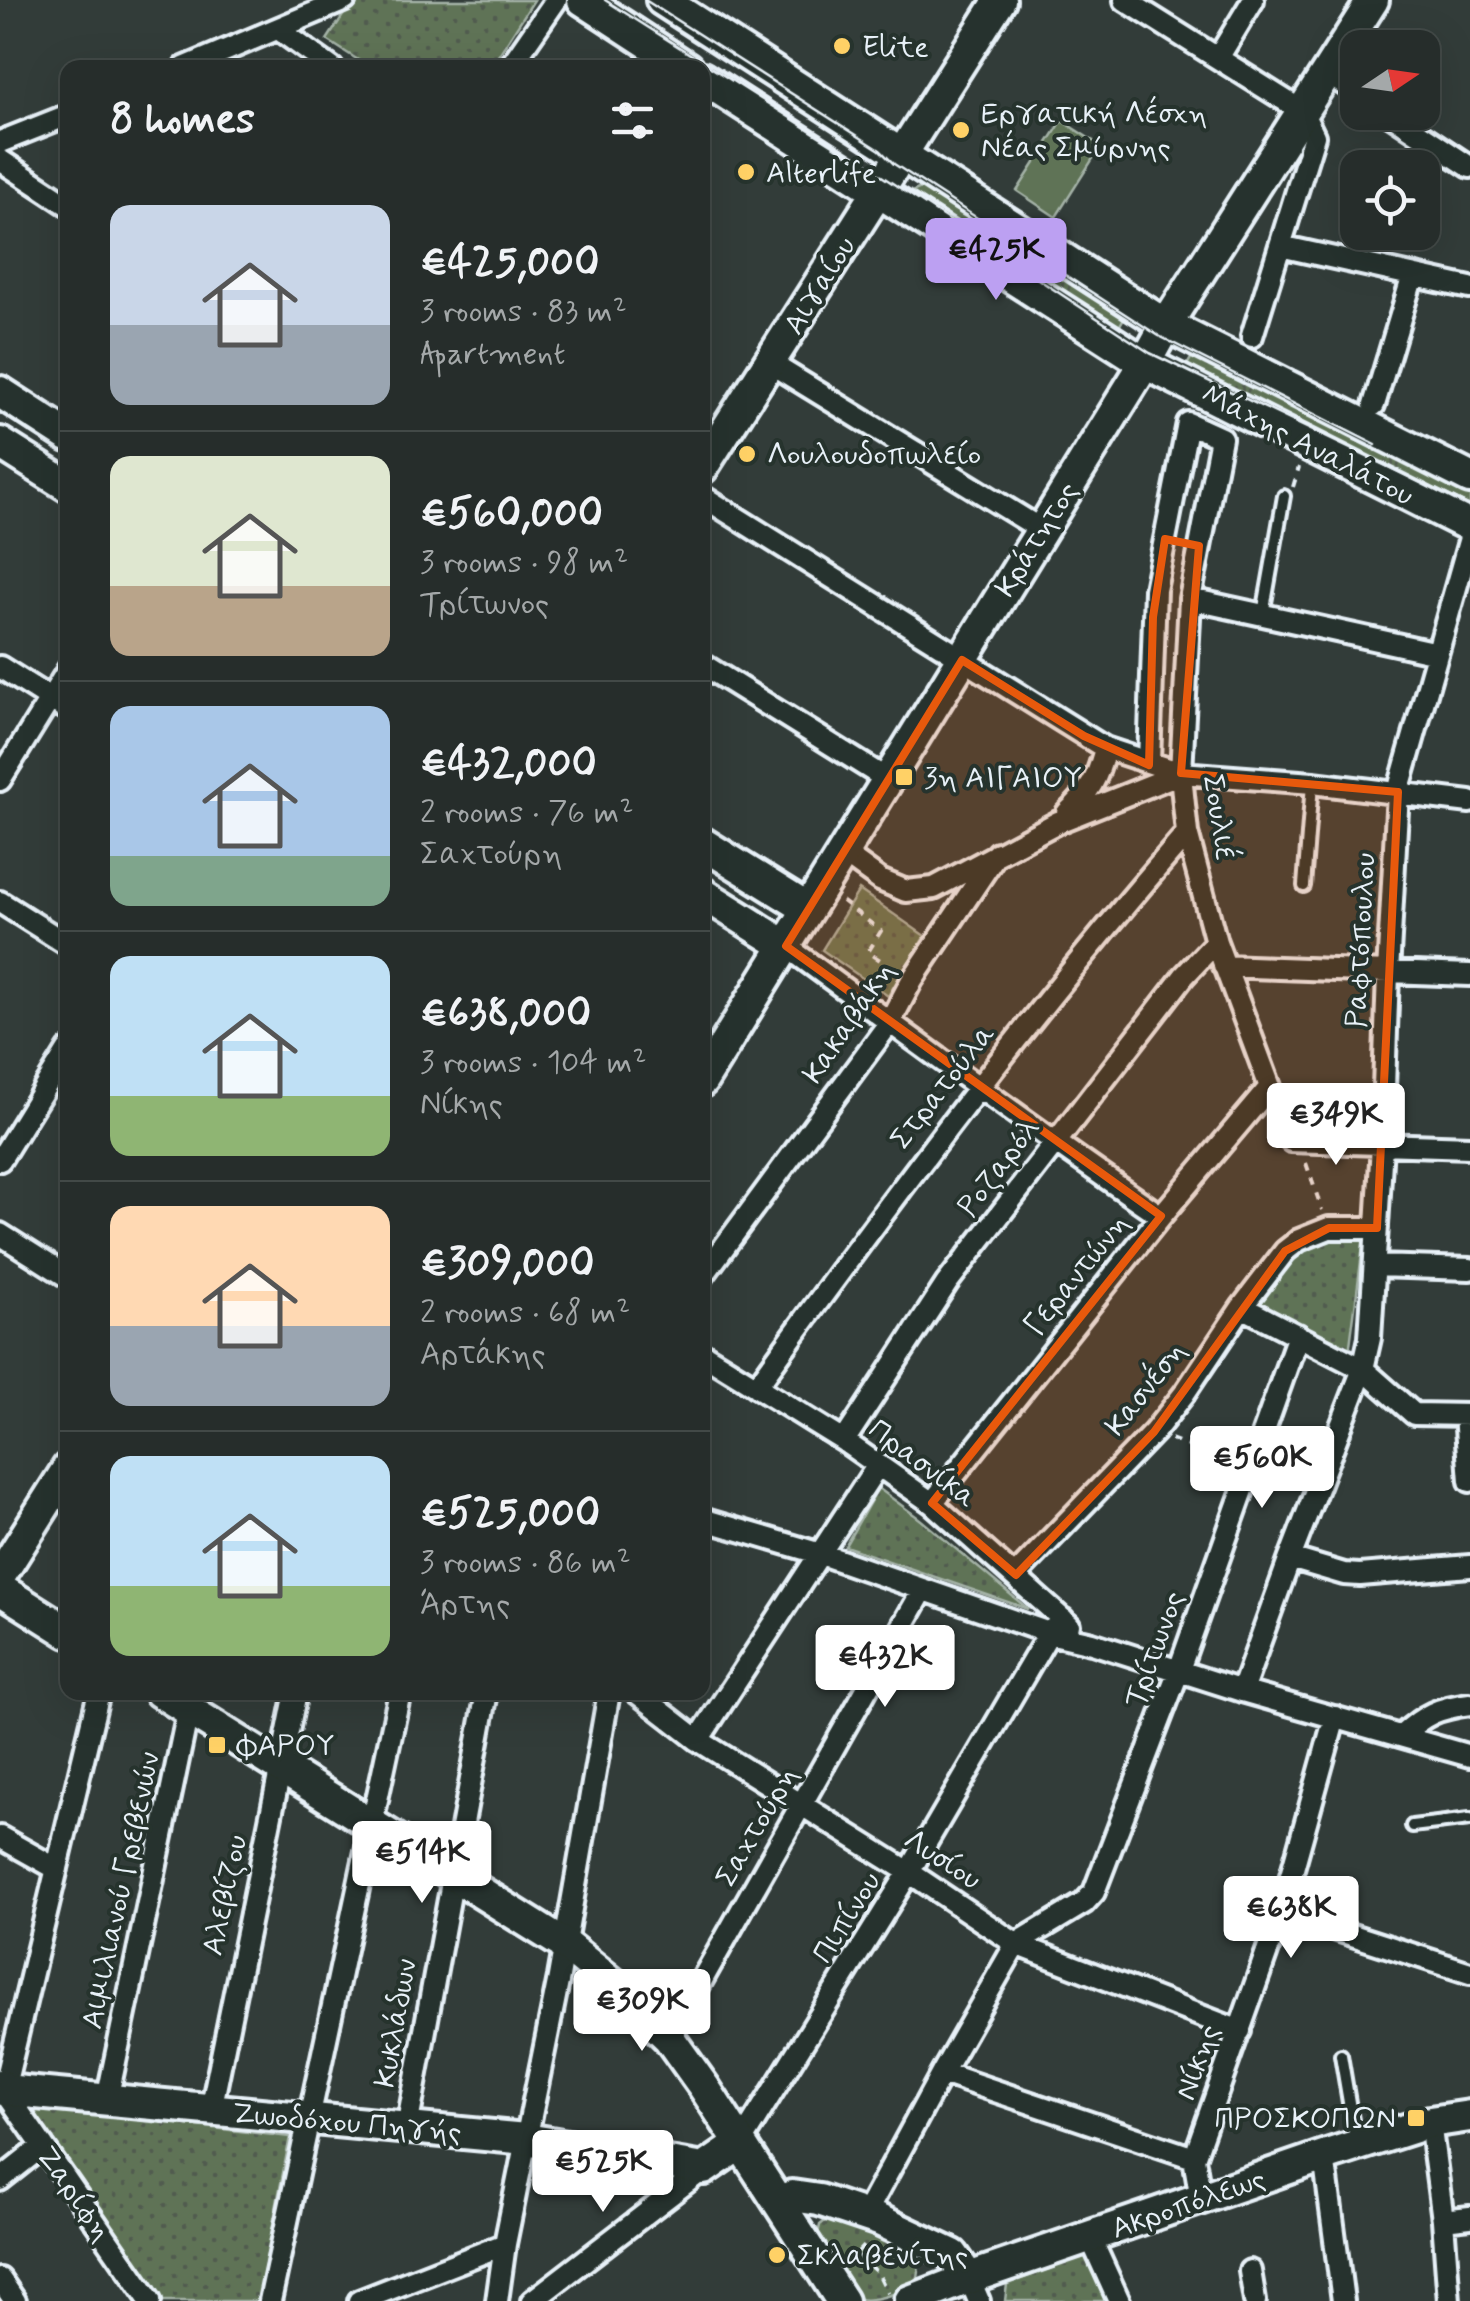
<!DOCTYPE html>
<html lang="en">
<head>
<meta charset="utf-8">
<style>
	:root { --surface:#262d2b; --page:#323937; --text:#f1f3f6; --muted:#a4a8a9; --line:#424947; --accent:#bca0f2 }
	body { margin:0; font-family:Mynerve,sans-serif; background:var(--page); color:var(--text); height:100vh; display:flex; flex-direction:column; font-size:38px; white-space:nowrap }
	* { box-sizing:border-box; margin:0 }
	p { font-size:32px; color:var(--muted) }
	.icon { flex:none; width:55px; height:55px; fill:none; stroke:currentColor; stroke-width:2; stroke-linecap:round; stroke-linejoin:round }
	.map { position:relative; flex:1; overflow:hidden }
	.side { position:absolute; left:60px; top:60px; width:650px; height:1640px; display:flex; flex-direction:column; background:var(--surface); border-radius:20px; box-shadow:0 10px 40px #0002,0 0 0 2px var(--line) }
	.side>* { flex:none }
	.needle { width:65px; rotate:77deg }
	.tools { position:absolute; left:1340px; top:30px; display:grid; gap:20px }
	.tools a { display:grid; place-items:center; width:100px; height:100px; border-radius:20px; background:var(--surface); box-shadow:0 10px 40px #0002,0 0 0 2px var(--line); font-size:50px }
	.price { position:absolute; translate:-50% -85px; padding:0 22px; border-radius:10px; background:#fff; color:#222; font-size:32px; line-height:65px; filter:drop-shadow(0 2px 5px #0008) }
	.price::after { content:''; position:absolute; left:50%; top:60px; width:30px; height:22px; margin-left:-15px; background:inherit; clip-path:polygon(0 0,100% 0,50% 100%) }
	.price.selected { background:var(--accent); color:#111 }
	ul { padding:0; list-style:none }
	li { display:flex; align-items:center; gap:30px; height:250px; padding:0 50px }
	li+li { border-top:2px solid var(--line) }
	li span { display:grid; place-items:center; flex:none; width:280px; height:200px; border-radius:20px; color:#555 }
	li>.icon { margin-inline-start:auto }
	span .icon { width:120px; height:120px; fill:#fffc; stroke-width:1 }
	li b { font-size:42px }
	h2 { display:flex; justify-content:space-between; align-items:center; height:120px; padding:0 50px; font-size:42px }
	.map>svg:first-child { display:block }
	.grass { fill:url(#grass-tufts); stroke:#a4b2a7; stroke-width:2.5 }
	.park { fill:url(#park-dots); stroke:#a4b2a7; stroke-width:2.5 }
	.garden { fill:#5f7356; stroke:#a4b2a7; stroke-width:2.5 }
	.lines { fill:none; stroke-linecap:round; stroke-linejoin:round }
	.lane-casing { stroke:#e8f1f8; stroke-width:18 }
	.street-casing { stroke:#e8f1f8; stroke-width:28 }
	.secondary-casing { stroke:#e8f1f8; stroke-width:38 }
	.path { stroke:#e8f1f8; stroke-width:4; stroke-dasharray:8 8; stroke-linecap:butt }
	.lane { stroke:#26332d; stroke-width:10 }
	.street { stroke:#26332d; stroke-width:20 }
	.secondary { stroke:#26332d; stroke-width:30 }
	.tram { stroke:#e8f1f8; stroke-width:2.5 }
	.marked { fill:#e8590c; fill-opacity:0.2; stroke:#e8590c; stroke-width:8; stroke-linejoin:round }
	.poi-dot { fill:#ffd166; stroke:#26332d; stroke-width:4 }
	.labels { text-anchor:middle; stroke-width:8; stroke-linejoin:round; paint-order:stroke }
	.poi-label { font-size:30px; fill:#e8f1f8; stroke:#26332d; text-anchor:start }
	.street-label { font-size:30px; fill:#e8f1f8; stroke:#26332d }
</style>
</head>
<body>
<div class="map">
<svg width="1470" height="2301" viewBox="0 0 1470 2301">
	<defs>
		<pattern id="grass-tufts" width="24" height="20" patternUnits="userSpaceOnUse" patternTransform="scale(2.5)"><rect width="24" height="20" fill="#5f7356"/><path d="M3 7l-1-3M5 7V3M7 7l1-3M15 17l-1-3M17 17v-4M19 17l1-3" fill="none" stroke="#515b4f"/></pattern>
		<pattern id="park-dots" width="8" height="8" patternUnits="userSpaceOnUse" patternTransform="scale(2.5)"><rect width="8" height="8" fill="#5f7356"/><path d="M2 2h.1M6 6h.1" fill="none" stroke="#515b4f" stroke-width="1.8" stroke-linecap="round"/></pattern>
	</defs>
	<rect width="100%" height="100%" fill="#323c39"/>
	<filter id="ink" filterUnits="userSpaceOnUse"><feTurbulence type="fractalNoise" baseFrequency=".01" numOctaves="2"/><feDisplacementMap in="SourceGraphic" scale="20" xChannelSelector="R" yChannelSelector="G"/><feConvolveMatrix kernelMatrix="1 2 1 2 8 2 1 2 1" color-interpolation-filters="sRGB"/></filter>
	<g filter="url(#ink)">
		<!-- grass -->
		<path class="grass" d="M 932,183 L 1129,309 L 1115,334 L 905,195 Z
			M 1197,348 L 1470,485 L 1470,514 L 1182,374 Z"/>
		<!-- park -->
		<path class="park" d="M 353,0 L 534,0 L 491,67 L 369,67 L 327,40 Z
			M 859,890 L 925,936 L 888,996 L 822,950 Z
			M 1345,1237 L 1364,1238 L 1349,1353 L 1257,1309 L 1286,1264 L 1316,1243 Z
			M 878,1488 L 920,1519 L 1028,1609 L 845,1546 Z
			M 33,2107 L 290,2137 L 258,2301 L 163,2301 L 30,2116 L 28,2111 Z
			M 838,2217 L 908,2251 C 930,2275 916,2287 890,2295 C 881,2298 869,2301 859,2299 C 840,2288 828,2258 817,2240 L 820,2225 L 829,2218 Z
			M 1087,2255 L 1107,2301 L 1005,2301 L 1007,2284 Z"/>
		<!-- garden -->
		<path class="garden" d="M 1062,121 L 1101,146 L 1056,217 L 1017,191 Z"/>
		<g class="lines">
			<!-- lane casing -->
			<g class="lane-casing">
				<path id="lane" d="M 1263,614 L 1284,496
					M 1304,886 L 1312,784
					M 1412,1826 L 1470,1819
					M 1341,2055 L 1356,2144"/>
			</g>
			<!-- street casing -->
			<g class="street-casing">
				<path id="street" d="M 1125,0 L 1302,111 L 1314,136 L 1252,336
					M 278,29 L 332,68
					M 1218,58 L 1253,0
					M 184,68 L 345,0
					M 509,68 L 556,0
					M 1326,73 L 1358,93
					M 1387,112 L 1470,167
					M 0,142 L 68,115
					M 0,160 L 68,205
					M 1280,246 L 1470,288
					M 770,363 L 1042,530
					M 1374,405 L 1413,275
					M 702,496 L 1105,748 L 1181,773 L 1313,783 L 1470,802
					M 1190,599 L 1437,653
					M 702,664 L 888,780
					M 0,667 L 68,710
					M 0,780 L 68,670
					M 1067,813 C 1090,792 1098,778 1105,748
					M 843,853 L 880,880 L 906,891 L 934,888 L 1058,822 L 1181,773
					M 0,902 L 68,945
					M 786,946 C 910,1037 1034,1129 1161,1216
					M 1224,966 L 1470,975
					M 1291,1141 L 1470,1147
					M 0,1160 L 68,1050
					M 0,1234 L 68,1277
					M 1376,1266 L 1470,1269
					M 702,1277 L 890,1022 L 912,980 L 997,853
					M 1242,1307 L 1363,1369 L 1414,1414 L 1470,1415
					M 702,1353 L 844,1441 L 932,1503 L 1069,1625
					M 756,1387 C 893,1197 1033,1010 1187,833
					M 1465,1415 L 1470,1481
					M 844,1441 L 947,1283 L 1184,976 L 1216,942
					M 932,1503 L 1161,1216 L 1270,1087 L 1216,942 L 1187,833 L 1183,795 L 1181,773 L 1190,599 L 1221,438 L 1188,423 L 1155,590 L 1149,762
					M 702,1519 L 821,1554 L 1049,1633 L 1092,1643 L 1242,1691 L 1470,1756
					M 1290,1558 L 1344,1574 L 1360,1575 L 1470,1566
					M 1016,1575 L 1154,1432 L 1184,1394 L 1242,1307 L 1285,1251 L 1299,1240 L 1329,1228 L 1377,1228
					M 1242,1691 L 1290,1558 L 1363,1369 L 1370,1338 L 1382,1145 L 1388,973 L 1398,792 L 1470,538
					M 99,1692 L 4,2090 L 150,2301
					M 636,1692 L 698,1740 L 909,1872 L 1016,1944 L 1240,2031
					M 1401,1736 C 1425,1714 1438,1708 1470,1704
					M 698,1740 L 878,1465
					M 0,1837 L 57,1869
					M 1281,1912 L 1470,1973
					M 669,2038 L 923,1590
					M 942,2073 L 1194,2158
					M 107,2100 L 192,1692
					M 211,2110 L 296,1692
					M 1430,2122 L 1443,2220 L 1449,2301
					M 407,2128 L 487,1692
					M 740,2144 L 909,1872 L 1049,1633 L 1063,1619
					M 1324,2156 L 1343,2301
					M 0,2180 L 43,2146
					M 1201,2199 L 1194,2158 L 1281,1912 L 1335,1717
					M 865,2215 L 942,2073 L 1016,1944 L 1084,1903 L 1094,1892 L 1179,1670 L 1298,1335
					M 1443,2220 L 1470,2217
					M 1090,2237 L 1119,2301
					M 1250,2271 L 1255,2301
					M 969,2278 L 979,2301
					M 0,2279 L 15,2301
					M 270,2301 L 400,1692
					M 359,2301 L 505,2244
					M 497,2301 L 505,2244 L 559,1977 L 609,1692
					M 532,2301 L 704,2169"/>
			</g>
			<!-- secondary casing -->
			<g class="secondary-casing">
				<path id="secondary" d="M 583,0 L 687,68
					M 662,0 L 1166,325 L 1470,478
					M 702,78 L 1145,363 L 1470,526
					M 0,392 L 68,436
					M 0,443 L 68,486
					M 702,468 L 1000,0
					M 702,843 L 808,909
					M 702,893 L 786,946
					M 702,1081 L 1145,363 L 1166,325 L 1373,0
					M 0,1576 L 68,1468
					M 0,1589 L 68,1632
					M 160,1692 L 565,1945 L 611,1982 L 669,2038 L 704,2087 L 842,2301
					M 0,2085 L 4,2090 L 526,2139 L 704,2169 L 740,2144
					M 779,2203 L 792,2196 L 819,2200 L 879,2220 L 953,2255 L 969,2278
					M 910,2301 L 969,2278 L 1324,2156 L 1430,2122 L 1470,2116"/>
			</g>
			<!-- path -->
			<path class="path" d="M 1293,487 L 1299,467
				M 842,901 L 881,931 L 868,952 L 894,969
				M 1306,1163 L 1322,1210
				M 1171,1439 L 1232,1463
				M 857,2255 L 878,2273 L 888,2293
				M 847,2264 L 867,2242"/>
			<!-- lane -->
			<use href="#lane" class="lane"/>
			<!-- street -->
			<use href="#street" class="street"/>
			<!-- secondary -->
			<use href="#secondary" class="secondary"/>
			<!-- tram -->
			<path class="tram" d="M 605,0 L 868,167 L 1150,353 L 1470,506
				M 645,0 L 880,150 L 894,164 L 1159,336 L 1376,445"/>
		</g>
	</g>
	<!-- marked area -->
	<path class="marked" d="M 1165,539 L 1199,546 L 1181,773 L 1398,792 L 1377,1228 L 1329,1228 L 1285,1251 L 1154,1432 L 1016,1575 L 932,1503 L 1161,1216 L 786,946 L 962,660 L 1084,736 L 1149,765 L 1153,617 Z"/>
	<!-- markers -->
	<g class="poi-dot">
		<circle cx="842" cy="46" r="10"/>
		<circle cx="961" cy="130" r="10"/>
		<circle cx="746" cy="172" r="10"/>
		<circle cx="747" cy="454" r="10"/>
		<rect x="894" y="767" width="20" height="20" rx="5"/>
		<rect x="207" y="1735" width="20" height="20" rx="5"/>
		<rect x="1406" y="2108" width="20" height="20" rx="5"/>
		<circle cx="777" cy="2255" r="10"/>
	</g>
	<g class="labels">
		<!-- poi labels -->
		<g class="poi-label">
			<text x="862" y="56">Elite</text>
			<text x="981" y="123">Εργατική Λέσχη<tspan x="981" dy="34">Νέας Σμύρνης</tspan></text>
			<text x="766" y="182">Alterlife</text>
			<text x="767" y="464">Λουλουδοπωλείο</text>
			<text x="924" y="787">3η ΑΙΓΑΙΟΥ</text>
			<text x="237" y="1755">ΦΑΡΟΥ</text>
			<text x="1396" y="2128" text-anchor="end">ΠΡΟΣΚΟΠΩΝ</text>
			<text x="797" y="2265">Σκλαβενίτης</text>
		</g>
		<!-- street labels -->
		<g class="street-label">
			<text transform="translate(819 285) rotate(-58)" y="10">Αιγαίου</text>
			<text transform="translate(1308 444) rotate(27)" y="10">Μάχης Αναλάτου</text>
			<text transform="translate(1036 539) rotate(-58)" y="10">Κράτητος</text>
			<text transform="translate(1220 817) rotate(81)" y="10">Σουλιέ</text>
			<text transform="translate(1360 940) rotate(-87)" y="10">Ραφτόπουλου</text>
			<text transform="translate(848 1022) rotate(-56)" y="10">Κακαβάκη</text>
			<text transform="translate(942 1086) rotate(-52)" y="10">Στρατούλα</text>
			<text transform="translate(998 1167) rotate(-53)" y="10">Ροζαρόλ</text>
			<text transform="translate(1076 1274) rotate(-51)" y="10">Γεραντώνη</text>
			<text transform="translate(1145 1388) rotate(-52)" y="10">Κασνέση</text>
			<text transform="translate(923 1463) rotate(37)" y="10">Πρασνίκα</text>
			<text transform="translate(1154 1649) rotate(-70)" y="10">Τρίτωνος</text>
			<text transform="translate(756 1826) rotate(-60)" y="10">Σαχτούρη</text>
			<text transform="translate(943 1859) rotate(33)" y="10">Λυσίου</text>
			<text transform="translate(120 1890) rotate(-78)" y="10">Αιμιλιανού Γρεβενών</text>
			<text transform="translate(224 1895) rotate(-78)" y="10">Αλεβίζου</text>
			<text transform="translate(846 1917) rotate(-58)" y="10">Πιπίνου</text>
			<text transform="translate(395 2023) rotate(-80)" y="10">Κυκλάδων</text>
			<text transform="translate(1197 2062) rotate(-70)" y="10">Νίκης</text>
			<text transform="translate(347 2122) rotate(5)" y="10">Ζωοδόχου Πηγής</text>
			<text transform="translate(75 2193) rotate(55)" y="10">Ζαρίφη</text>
			<text transform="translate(1188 2203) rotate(-19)" y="10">Ακροπόλεως</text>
		</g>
	</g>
</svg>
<div class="tools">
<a><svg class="needle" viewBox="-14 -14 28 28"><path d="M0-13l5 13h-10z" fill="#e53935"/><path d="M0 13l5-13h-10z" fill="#a4a8a9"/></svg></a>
<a><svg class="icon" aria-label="locate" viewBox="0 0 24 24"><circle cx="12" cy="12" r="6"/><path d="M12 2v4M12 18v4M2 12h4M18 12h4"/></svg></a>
</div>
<b class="price selected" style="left:996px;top:303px">€425K</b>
<b class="price" style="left:1336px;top:1168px">€349K</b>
<b class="price" style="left:1262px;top:1511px">€560K</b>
<b class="price" style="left:885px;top:1710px">€432K</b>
<b class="price" style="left:422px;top:1906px">€514K</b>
<b class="price" style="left:1291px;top:1961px">€638K</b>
<b class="price" style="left:642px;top:2054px">€309K</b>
<b class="price" style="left:603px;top:2215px">€525K</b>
<section class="side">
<h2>8 homes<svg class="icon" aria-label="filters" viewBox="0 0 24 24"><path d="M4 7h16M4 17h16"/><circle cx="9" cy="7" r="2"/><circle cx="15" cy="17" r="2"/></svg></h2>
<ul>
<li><span style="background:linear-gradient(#c9d6e8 60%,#9aa5b1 0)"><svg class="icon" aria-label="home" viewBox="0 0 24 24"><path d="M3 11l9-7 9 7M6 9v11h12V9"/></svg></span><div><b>€425,000</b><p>3 rooms · 83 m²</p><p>Apartment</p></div></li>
<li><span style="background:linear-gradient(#dfe7d0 65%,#b9a48a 0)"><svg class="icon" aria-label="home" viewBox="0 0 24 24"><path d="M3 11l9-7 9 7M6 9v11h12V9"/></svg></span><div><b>€560,000</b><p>3 rooms · 98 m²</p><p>Τρίτωνος</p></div></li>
<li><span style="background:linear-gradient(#a9c7e8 75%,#7fa58c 0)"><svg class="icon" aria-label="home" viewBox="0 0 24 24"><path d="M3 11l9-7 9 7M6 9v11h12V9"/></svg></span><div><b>€432,000</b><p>2 rooms · 76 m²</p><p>Σαχτούρη</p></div></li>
<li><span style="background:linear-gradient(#bfe0f5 70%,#8fb573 0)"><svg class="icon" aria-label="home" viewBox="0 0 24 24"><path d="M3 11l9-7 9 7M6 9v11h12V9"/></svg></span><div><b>€638,000</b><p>3 rooms · 104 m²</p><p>Νίκης</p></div></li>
<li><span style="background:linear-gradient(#ffd9b3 60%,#9aa5b1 0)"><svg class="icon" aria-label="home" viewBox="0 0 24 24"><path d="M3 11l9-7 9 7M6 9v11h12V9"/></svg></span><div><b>€309,000</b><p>2 rooms · 68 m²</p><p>Αρτάκης</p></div></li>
<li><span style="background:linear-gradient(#bfe0f5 65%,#8fb573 0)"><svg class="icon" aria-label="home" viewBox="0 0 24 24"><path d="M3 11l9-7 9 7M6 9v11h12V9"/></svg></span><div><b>€525,000</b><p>3 rooms · 86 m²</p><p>Άρτης</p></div></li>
</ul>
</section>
</div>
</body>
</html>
